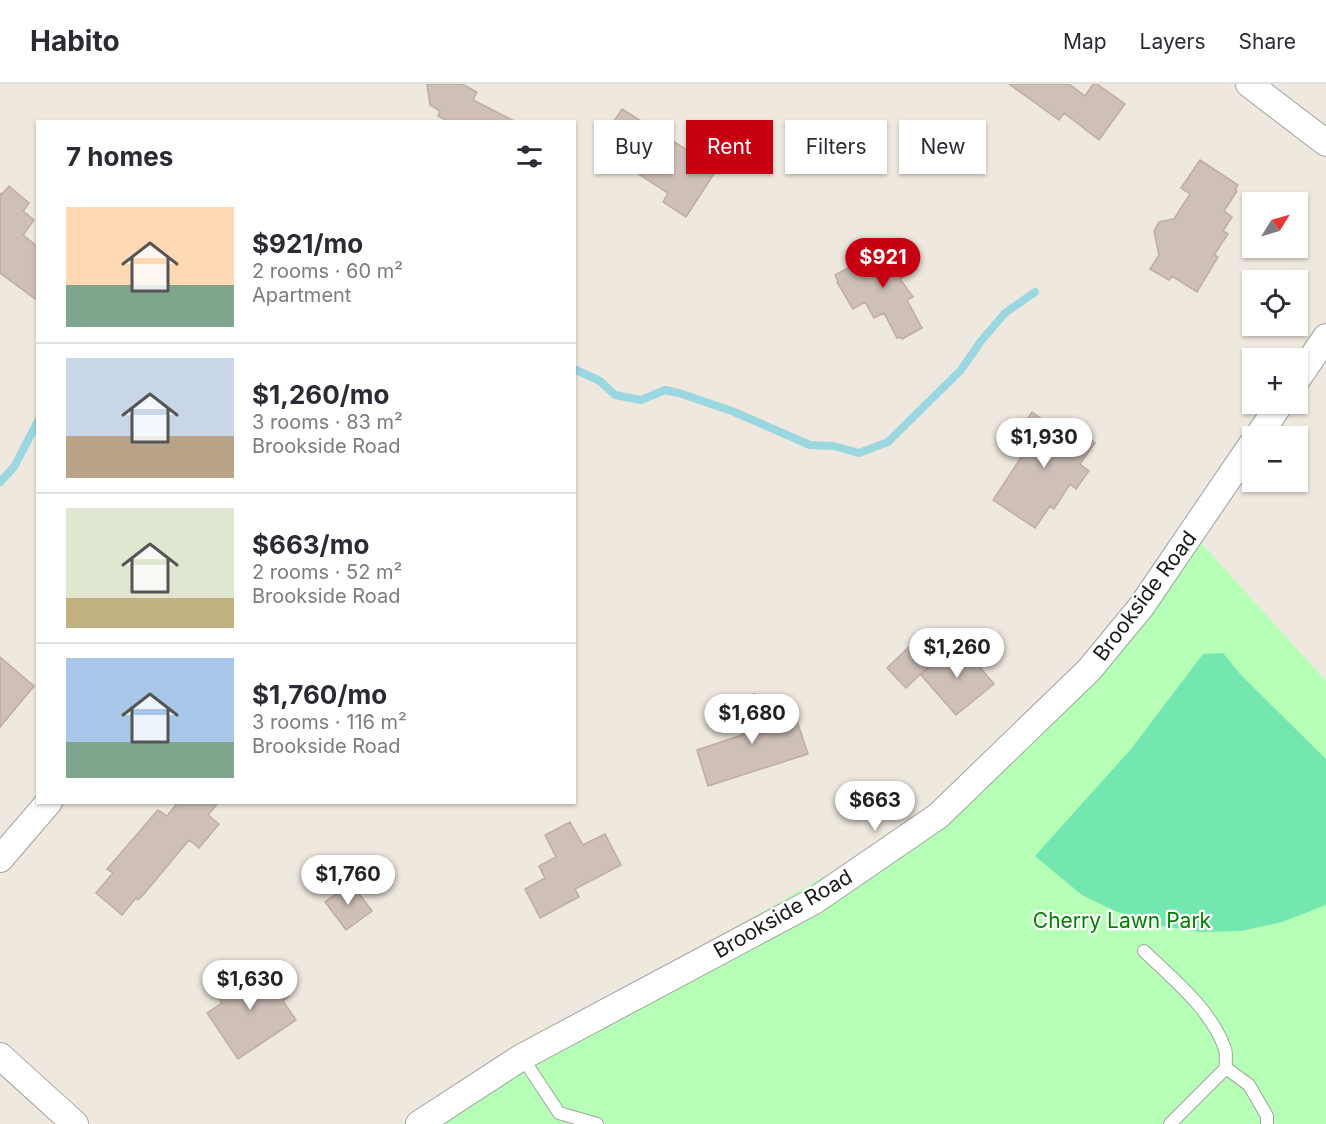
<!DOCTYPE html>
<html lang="en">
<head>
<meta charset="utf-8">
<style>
	:root { --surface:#fff; --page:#f2f2f3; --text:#2b2b33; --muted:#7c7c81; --line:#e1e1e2; --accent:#c60012 }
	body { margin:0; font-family:Inter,sans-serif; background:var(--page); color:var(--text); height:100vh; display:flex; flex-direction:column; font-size:22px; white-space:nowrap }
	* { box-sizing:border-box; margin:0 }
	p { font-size:20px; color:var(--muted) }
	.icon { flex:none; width:33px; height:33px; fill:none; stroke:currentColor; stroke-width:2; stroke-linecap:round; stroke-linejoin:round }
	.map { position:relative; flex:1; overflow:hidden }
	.panel { position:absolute; left:36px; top:36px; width:540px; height:684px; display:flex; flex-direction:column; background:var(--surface); border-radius:0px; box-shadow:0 2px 4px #0004 }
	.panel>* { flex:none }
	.guide { position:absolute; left:594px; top:36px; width:570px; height:54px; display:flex; gap:12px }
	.needle { width:39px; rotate:53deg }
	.buttons { position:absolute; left:1242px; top:108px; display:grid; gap:12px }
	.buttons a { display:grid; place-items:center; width:66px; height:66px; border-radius:0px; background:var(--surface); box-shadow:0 2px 4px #0004; font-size:30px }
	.price { position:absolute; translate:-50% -51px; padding:0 14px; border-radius:21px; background:#fff; color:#222; font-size:20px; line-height:39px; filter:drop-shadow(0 2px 3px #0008) }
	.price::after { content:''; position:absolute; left:50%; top:36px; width:18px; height:14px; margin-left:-9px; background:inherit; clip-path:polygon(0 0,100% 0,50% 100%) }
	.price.current { background:var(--accent); color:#fff }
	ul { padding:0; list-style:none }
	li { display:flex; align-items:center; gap:18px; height:150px; padding:0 30px }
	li+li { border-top:2px solid var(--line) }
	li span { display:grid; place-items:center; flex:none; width:168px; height:120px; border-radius:0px; color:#555 }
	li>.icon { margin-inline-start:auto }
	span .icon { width:72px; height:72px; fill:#fffc; stroke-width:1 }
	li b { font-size:26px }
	h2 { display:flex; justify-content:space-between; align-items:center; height:72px; padding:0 30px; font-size:26px }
	.pill { padding:0 21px; border-radius:0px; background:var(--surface); box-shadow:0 2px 4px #0004; font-size:21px; line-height:54px }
	.pill.current { background:var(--accent); color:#fff }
	header { display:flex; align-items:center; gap:36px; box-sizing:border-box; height:84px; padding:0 30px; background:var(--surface); border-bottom:2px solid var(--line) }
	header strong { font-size:28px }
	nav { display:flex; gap:33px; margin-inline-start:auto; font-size:21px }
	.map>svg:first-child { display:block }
	.park { fill:#b6ffb6 }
	.pitch { fill:#74e7b0 }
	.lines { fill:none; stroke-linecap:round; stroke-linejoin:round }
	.stream { stroke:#9ad7e1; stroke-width:8 }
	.building { fill:#cec0b8; stroke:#c1aca0; stroke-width:1.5 }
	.lane-casing { stroke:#a2a2a2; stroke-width:14 }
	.street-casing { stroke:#a2a2a2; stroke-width:28 }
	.lane { stroke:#fff; stroke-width:12 }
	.street { stroke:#fff; stroke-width:26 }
	.labels { text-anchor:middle; stroke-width:4.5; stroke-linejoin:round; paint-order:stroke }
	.street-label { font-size:21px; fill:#1b1b1b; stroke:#fff }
	.park-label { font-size:21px; fill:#018200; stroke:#fff }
</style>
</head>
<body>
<header>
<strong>Habito</strong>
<nav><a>Map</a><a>Layers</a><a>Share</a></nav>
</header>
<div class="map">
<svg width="1326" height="1040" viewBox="0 0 1326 1040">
	<rect width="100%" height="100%" fill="#eee8df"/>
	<!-- park -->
	<path class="park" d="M 1193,450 L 1326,597 L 1326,1040 L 403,1040 L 509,974 L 842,782 L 982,689 Z"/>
	<!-- pitch -->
	<path class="pitch" d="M 1223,569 L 1241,591 L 1326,675 L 1326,821 L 1282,838 L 1241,847 L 1200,848 L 1157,841 L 1115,827 L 1082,811 L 1035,772 L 1131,665 L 1203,570 Z"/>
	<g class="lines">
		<!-- stream -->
		<path class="stream" d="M 574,285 L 600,297 L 615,311 L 641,316 L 665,306 L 679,309 L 732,327 L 810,361 L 834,362 L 859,369 L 888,358 L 961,286 L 981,257 L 1005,229 L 1035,208
			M 0,398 L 14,383 L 38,337"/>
	</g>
	<!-- building -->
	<path class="building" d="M 427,0 L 462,0 L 477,8 L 473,16 L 516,38 L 449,38 L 438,32 L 440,27 L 430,21 Z
		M 1009,0 L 1069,0 L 1085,12 L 1093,0 L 1097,0 L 1125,20 L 1099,56 L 1064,29 L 1059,36 Z
		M 622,25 L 717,85 L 686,133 L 663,118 L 668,109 L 597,63 Z
		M 1200,76 L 1238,101 L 1235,106 L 1237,107 L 1224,127 L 1232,133 L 1223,147 L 1228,150 L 1214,171 L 1218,173 L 1197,208 L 1172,192 L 1169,196 L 1150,185 L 1159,171 L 1154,147 L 1159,138 L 1174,135 L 1190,110 L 1181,104 Z
		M 9,102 L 29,119 L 23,127 L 34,136 L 23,151 L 38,163 L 38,217 L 0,189 L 0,109 L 2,110 Z
		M 904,161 L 917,185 L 900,195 L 913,213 L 907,216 L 922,244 L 902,255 L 900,253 L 897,254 L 884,229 L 874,234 L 865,218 L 853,225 L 837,198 L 838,197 L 835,191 L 873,170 L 876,176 Z
		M 1032,328 L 1056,345 L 1063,336 L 1095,359 L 1080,380 L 1089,387 L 1076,405 L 1070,400 L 1054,425 L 1050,422 L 1035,444 L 993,416 L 1030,360 L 1016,351 Z
		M 958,558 L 994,600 L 956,631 L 921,591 Z
		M 910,562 L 929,582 L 906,604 L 887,584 Z
		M 0,573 L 34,602 L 0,643 Z
		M 755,610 L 766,644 L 796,634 L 808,670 L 708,702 L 697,666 L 742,651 L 731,617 Z
		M 178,718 L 219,718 L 208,731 L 219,740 L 199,764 L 189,756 L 144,810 L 138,816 L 136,814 L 122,831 L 96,809 L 113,789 L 107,785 L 158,726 L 167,732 Z
		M 570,738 L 583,761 L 605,750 L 621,781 L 575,805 L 579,813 L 540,834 L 525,805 L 545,794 L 539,782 L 556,773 L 545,751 Z
		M 351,799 L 372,827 L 346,846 L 325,818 Z
		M 239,884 L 250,900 L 274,887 L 289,912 L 283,917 L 296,936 L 238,975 L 207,929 L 222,919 L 211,903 Z"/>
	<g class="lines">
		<!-- lane casing -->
		<g class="lane-casing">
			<path id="lane" d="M 1144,867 C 1173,895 1211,925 1225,965 C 1227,970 1225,978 1226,984 L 1170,1040
				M 522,973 L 559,1029 L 597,1040
				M 1226,984 L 1249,1001 L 1267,1032 L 1267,1040"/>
		</g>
		<!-- street casing -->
		<g class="street-casing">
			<path id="street" d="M 1249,0 L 1326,59
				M 1298,294 L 1326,253
				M 1258,352 L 1280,320
				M 0,775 L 49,718
				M 0,972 L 75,1040
				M 419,1040 L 522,973 L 814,817 L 938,732 L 1089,586 L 1141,523 L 1252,360"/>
		</g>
		<!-- lane -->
		<use href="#lane" class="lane"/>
		<!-- street -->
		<use href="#street" class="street"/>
	</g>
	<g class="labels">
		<!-- street labels -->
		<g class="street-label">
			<text transform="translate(1145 512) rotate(-53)" y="7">Brookside Road</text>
			<text transform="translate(783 830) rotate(-30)" y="7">Brookside Road</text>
		</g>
		<!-- park labels -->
		<g class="park-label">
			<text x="1122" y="844">Cherry Lawn Park</text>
		</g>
	</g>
</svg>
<div class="buttons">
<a><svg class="needle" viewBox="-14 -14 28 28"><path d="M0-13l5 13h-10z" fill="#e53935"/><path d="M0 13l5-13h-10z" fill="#7c7c81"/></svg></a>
<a><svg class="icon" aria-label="locate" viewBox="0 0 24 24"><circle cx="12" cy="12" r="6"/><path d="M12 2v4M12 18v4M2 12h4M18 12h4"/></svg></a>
<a>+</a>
<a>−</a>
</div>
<b class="price current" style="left:883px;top:205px">$921</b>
<b class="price" style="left:1044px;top:385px">$1,930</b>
<b class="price" style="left:957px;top:595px">$1,260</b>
<b class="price" style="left:752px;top:661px">$1,680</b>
<b class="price" style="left:875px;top:748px">$663</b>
<b class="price" style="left:348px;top:822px">$1,760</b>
<b class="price" style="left:250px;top:927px">$1,630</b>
<div class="guide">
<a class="pill">Buy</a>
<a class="pill current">Rent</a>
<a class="pill">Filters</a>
<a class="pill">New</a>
</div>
<section class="panel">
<h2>7 homes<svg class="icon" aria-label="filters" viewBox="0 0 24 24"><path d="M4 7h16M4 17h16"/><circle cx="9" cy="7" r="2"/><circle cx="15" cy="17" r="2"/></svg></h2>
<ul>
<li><span style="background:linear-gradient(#ffd9b3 65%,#7fa58c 0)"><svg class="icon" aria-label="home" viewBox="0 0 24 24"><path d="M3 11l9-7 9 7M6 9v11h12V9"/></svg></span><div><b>$921/mo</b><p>2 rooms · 60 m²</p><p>Apartment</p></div></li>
<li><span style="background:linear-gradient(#c9d6e8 65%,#b9a48a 0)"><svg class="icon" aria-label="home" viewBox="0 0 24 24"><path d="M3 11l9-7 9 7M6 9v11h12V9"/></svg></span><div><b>$1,260/mo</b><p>3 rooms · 83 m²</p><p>Brookside Road</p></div></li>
<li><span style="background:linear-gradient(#dfe7d0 75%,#c2b280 0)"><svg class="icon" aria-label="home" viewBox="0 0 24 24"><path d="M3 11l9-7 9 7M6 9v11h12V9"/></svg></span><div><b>$663/mo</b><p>2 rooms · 52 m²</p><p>Brookside Road</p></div></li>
<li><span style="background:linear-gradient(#a9c7e8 70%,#7fa58c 0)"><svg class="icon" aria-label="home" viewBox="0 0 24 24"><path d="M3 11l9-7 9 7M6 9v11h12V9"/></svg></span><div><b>$1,760/mo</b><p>3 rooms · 116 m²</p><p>Brookside Road</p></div></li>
</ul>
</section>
</div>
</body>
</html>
